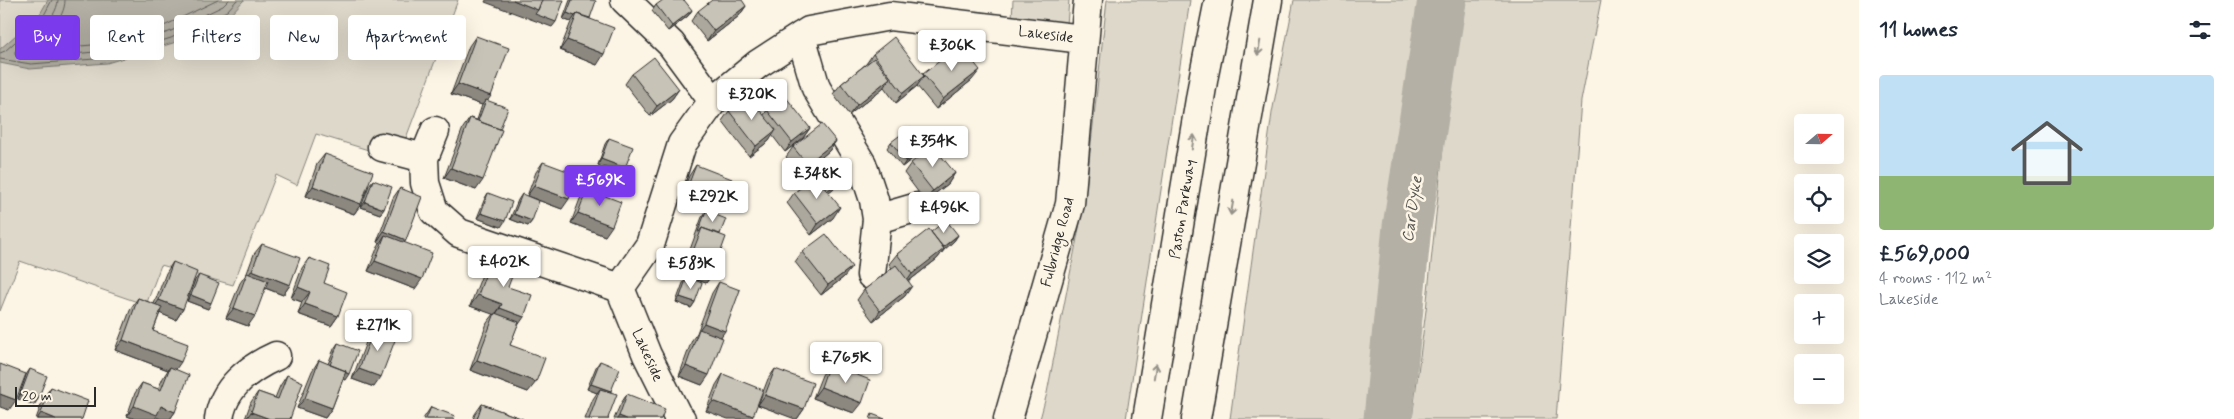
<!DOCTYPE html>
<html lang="en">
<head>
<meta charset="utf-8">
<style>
	:root { --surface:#fff; --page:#f2f2f3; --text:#1f2937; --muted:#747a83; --line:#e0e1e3; --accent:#7c3aed }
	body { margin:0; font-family:Mynerve,sans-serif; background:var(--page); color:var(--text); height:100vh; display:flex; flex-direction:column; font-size:19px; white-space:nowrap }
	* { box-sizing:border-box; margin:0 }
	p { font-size:16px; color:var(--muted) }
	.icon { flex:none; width:28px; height:28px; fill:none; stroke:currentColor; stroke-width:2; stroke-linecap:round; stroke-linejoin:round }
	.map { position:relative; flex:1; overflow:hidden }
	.drawer { display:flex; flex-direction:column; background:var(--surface); width:375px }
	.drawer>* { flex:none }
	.banner { position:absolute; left:15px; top:15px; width:475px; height:45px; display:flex; gap:10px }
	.needle { width:32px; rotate:70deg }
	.buttons { position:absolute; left:1794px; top:114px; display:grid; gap:10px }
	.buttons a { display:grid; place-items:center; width:50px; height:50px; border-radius:5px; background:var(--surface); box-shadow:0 5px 20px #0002; font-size:25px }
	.scale { position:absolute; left:15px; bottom:12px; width:81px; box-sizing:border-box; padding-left:5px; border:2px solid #2b2b2b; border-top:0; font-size:14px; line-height:18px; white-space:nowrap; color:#2b2b2b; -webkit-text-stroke:4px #fcf5e5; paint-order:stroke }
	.price { position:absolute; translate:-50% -42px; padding:0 11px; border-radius:5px; background:#fff; color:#222; font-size:16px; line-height:32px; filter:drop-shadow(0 1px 2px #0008) }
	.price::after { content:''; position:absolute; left:50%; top:30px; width:15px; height:11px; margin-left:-8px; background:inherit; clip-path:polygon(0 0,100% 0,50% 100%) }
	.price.selected { background:var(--accent); color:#fff }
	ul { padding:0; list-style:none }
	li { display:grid; align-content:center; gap:10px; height:265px; padding:0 20px }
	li+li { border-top:1px solid var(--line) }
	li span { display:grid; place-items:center; height:155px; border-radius:5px; color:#555 }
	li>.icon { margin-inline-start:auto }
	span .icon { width:90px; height:90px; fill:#fffc; stroke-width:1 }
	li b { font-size:21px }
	h2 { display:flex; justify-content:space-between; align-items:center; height:60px; padding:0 20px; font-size:21px }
	.tag { padding:0 18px; border-radius:5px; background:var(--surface); box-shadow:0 5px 20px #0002; font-size:18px; line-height:45px }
	.tag.selected { background:var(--accent); color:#fff }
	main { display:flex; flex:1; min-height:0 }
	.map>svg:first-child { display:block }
	.green { fill:#ded8ca; stroke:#84827a }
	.water { fill:#b4b0a5; stroke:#7d7b74 }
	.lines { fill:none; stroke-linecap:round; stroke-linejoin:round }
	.shore { stroke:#62605c; stroke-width:1 }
	.river { stroke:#b4b0a5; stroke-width:49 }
	.street-casing { stroke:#2b2b2b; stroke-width:31 }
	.secondary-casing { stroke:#2b2b2b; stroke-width:31 }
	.highway-casing { stroke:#2b2b2b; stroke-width:31 }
	.street { stroke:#fcf5e5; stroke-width:28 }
	.secondary { stroke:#fcf5e5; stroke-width:28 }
	.highway { stroke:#fcf5e5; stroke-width:28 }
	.wall { fill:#aca89d; stroke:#2b2b2b }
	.shaded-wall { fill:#8c8880; stroke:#2b2b2b }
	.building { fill:#c8c3b7; stroke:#2b2b2b }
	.oneway { stroke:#949088 }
	.labels { text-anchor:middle; stroke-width:5; stroke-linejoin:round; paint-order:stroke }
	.street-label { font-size:15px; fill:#2b2b2b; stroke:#fcf5e5 }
	.water-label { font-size:16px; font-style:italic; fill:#545350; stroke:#fcf5e5 }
</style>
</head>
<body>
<main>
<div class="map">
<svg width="1859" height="419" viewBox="0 0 1859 419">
	<rect width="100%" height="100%" fill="#fcf5e5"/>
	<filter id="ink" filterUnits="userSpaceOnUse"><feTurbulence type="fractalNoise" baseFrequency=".02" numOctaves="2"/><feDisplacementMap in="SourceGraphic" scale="10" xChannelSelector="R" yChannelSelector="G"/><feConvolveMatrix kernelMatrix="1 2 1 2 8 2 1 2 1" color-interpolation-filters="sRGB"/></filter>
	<g filter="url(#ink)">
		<!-- green -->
		<path class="green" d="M 0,0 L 458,0 L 406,138 L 383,137 L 375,152 L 316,134 L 297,185 L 276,175 L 233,285 L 161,265 L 146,305 L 20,261 L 0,311 Z
			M 1013,0 L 1069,0 L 1067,25 L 1012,19 Z
			M 1107,0 L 1190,0 L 1126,419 L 1040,419 L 1047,393 L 1085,197 Z
			M 1294,0 L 1425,0 L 1377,419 L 1230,419 L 1272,113 Z
			M 1466,0 L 1601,0 L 1581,101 L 1556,419 L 1412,419 L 1426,310 L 1448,100 Z"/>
		<!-- water -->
		<path class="water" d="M 48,0 L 244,0 L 230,15 L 173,43 L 107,63 L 30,69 L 0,63 L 0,49 L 40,14 Z"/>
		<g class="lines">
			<!-- shore -->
			<path class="shore" d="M 58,0 C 57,21 30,38 15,51 L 15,55 L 31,58 L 105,51 L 169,32 L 223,6 L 229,0
				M 65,0 C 65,20 46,33 32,46 L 33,50 L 104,44 L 166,25 L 218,0
				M 0,53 L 5,51 L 43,17 L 52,0
				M 0,59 L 31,64 L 107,58 L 171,38 L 227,11 L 237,0"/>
			<!-- river -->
			<path class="river" d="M 1388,419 L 1407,227 L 1442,0"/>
			<!-- street casing -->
			<g class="street-casing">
				<path id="street" d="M 625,0 L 671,44 L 713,101
					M 801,36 L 816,88 L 862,164 L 874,200 L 877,219 L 871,275
					M 435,131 L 424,158 L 425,183 L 434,211 L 459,233 L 620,288
					M 382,147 L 424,158
					M 877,219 L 918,207
					M 219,419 C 223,388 249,368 276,356
					M 681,419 L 677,415 L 647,355 L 620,288 L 650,245 L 682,144 L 713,101 L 758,64 L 809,31 L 890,16 L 1083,39"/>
			</g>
			<!-- secondary casing -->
			<g class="secondary-casing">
				<path id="secondary" d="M 1008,419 L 1070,204 L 1088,0"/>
			</g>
			<!-- highway casing -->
			<g class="highway-casing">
				<path id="highway" d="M 1147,419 L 1204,75 L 1219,0
					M 1196,419 L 1268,0"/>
			</g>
			<!-- street -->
			<use href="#street" class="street"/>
			<!-- secondary -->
			<use href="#secondary" class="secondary"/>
			<!-- highway -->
			<use href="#highway" class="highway"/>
		</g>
		<!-- wall -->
		<path class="wall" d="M 570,0 L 592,0 L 590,18 L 597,65 L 560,50 L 571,22 L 563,19 Z
			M 656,5 L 692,10 L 688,16 L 668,31 L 652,11 Z
			M 746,6 L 739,16 L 707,41 L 691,21 L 698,11 Z
			M 476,36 L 487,100 L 476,190 L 444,178 L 463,128 L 470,118 L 477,120 L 482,105 L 451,94 L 469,46 Z
			M 873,54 L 923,74 L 972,80 L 936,109 L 917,86 L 896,103 L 884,87 L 849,115 L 833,94 L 841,84 L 866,64 Z
			M 632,74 L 679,89 L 672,99 L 650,116 L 625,84 Z
			M 767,110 L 810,128 L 803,138 L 785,152 L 772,135 L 769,141 L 749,156 L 722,121 L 729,111 L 764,115 Z
			M 609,138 L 621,174 L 598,165 L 605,144 Z
			M 836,141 L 829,151 L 800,175 L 786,157 L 793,147 Z
			M 891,142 L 926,146 L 922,151 L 902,167 L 887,148 Z
			M 325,154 L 361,204 L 354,214 L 306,196 L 317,164 Z
			M 543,162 L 562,209 L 527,196 L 536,172 Z
			M 911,163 L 955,173 L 948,184 L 925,201 L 904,173 Z
			M 696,165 L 722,205 L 715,214 L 720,234 L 713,273 L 706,283 L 681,274 L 702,217 L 706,212 L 679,201 L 689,176 Z
			M 808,176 L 842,179 L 838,185 L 828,192 L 833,218 L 811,235 L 787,203 L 794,193 L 806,183 L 804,181 Z
			M 373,180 L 384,209 L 380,214 L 361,207 L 369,185 Z
			M 400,188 L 406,240 L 404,243 L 415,289 L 368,271 L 378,246 L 380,243 L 377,242 L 393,198 Z
			M 587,189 L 605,236 L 571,223 L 580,199 Z
			M 488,193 L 501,227 L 477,218 L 485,198 Z
			M 522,194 L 532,221 L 528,226 L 510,219 L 518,200 Z
			M 931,232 L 958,235 L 954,241 L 944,250 L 937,259 L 909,281 L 905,296 L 873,321 L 857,300 L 864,290 L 892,268 L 889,264 L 897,254 Z
			M 262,244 L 290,285 L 283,295 L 265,288 L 248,326 L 226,318 L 240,283 L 247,273 L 254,254 Z
			M 802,252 L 844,277 L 821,295 L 795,262 Z
			M 492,257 L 508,287 L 517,326 L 510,345 L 528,392 L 470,370 L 487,323 L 494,314 L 470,306 L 485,267 Z
			M 309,258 L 324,283 L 338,316 L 331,326 L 298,314 L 302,302 L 291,298 L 302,268 Z
			M 173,262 L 183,309 L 176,320 L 160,313 L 153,331 L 176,370 L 175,412 L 170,419 L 161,419 L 156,417 L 154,419 L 135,419 L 127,416 L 135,393 L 142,383 L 158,389 L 163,378 L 168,370 L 115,350 L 131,308 L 138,298 L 154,304 L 166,273 Z
			M 199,275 L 208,309 L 187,301 L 195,280 Z
			M 687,277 L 695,302 L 691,308 L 676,302 L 683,283 Z
			M 719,282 L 721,337 L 702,385 L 679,376 L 692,340 L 697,333 L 712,293 Z
			M 375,326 L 374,387 L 352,379 L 368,337 Z
			M 338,343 L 345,380 L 343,379 L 332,408 L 325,418 L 297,408 L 312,371 L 319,360 L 328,364 L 334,349 Z
			M 600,361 L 611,391 L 608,418 L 609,419 L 585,419 L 593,399 L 597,393 L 587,389 L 596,367 Z
			M 829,364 L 854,413 L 813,398 L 822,375 Z
			M 30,369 L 38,399 L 34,405 L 18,399 L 26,375 Z
			M 775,369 L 804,409 L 797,419 L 758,405 L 768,379 Z
			M 723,374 L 751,419 L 706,411 L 716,385 Z
			M 287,375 L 290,419 L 245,419 L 251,402 L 258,392 L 275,398 L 280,386 Z
			M 51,387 L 82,419 L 36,419 L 44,397 Z
			M 627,394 L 661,419 L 614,419 L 620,405 Z
			M 482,404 L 523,419 L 473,419 L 475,414 Z
			M 431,407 L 454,419 L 423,419 Z"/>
		<!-- shaded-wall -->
		<path class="shaded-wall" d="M 486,0 L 513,0 L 538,10 L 556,22 L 552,27 L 485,2 Z
			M 746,6 L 739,16 L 707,41 L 714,31 Z
			M 692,10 L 688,16 L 668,31 L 672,26 Z
			M 567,13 L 575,16 L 571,22 L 563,19 Z
			M 567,40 L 604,54 L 597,65 L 560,50 Z
			M 980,70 L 972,80 L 936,109 L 943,99 Z
			M 924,76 L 917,86 L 896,103 L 903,93 Z
			M 890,78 L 883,88 L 849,115 L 857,105 Z
			M 458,84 L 491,96 L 485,104 L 486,100 L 482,105 L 451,94 Z
			M 679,89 L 672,99 L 650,116 L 657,106 Z
			M 810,128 L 803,138 L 785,152 L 792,142 Z
			M 776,130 L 769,141 L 749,156 L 756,146 Z
			M 836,141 L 829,151 L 800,175 L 807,164 Z
			M 926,146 L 922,151 L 902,167 L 906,161 Z
			M 601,159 L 625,168 L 621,174 L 598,165 Z
			M 451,168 L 483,180 L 476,190 L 444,178 Z
			M 955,173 L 948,184 L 925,201 L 933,191 Z
			M 842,179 L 838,185 L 819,200 L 822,194 Z
			M 313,186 L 361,204 L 354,214 L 306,196 Z
			M 534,186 L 569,199 L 562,209 L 527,196 Z
			M 686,191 L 722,205 L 714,215 L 679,201 Z
			M 365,202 L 384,209 L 380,214 L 361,207 Z
			M 840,207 L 833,218 L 811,235 L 818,224 Z
			M 481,213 L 505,221 L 501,227 L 477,218 Z
			M 578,213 L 612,226 L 605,236 L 571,223 Z
			M 514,214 L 532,221 L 528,226 L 510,219 Z
			M 384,231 L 406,240 L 399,250 L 385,235 L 380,243 L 377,242 Z
			M 958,235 L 954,241 L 944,250 L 937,259 L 905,284 L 912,274 Z
			M 375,261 L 422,279 L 415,289 L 368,271 Z
			M 688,264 L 713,273 L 706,283 L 681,274 Z
			M 852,267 L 844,277 L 821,295 L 828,285 Z
			M 252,270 L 290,285 L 283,295 L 245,280 Z
			M 912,286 L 905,296 L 873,321 L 880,311 Z
			M 298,287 L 310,292 L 302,302 L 291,298 Z
			M 191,295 L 211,303 L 208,309 L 187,301 Z
			M 478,295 L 502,304 L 495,315 L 470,306 Z
			M 680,297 L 695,302 L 691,308 L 676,302 Z
			M 159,300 L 183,309 L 176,320 L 152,310 Z
			M 305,304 L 338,316 L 331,326 L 298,314 Z
			M 234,308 L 255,316 L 248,326 L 226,318 Z
			M 500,308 L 524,317 L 517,327 L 493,318 Z
			M 704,323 L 725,331 L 718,341 L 699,330 Z
			M 123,340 L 181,362 L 174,372 L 170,367 L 168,370 L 115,350 Z
			M 477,360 L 536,382 L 528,392 L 470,370 Z
			M 329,366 L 349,374 L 345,380 L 325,372 Z
			M 686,366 L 709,375 L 702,385 L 679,376 Z
			M 359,369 L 381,377 L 374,387 L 352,379 Z
			M 591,384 L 611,391 L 607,397 L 600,389 L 597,393 L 587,389 Z
			M 821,387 L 862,403 L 854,413 L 813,398 Z
			M 21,393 L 38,399 L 34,405 L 18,399 Z
			M 0,394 L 16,400 L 9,410 L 0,407 Z
			M 765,395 L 804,409 L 797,419 L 795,419 L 758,405 Z
			M 305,398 L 332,408 L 325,418 L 297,408 Z
			M 713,401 L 753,416 L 751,419 L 728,419 L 706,411 Z
			M 134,406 L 161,406 L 175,412 L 170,419 L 161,419 L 156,417 L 154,419 L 135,419 L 127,416 Z
			M 251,412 L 270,419 L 246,419 Z
			M 41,413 L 56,419 L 37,419 Z
			M 619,416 L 627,419 L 617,419 Z"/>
		<!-- building -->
		<path class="building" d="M 513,0 L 542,0 L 538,10 Z
			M 542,0 L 564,0 L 556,22 L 535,14 L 538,10 Z
			M 572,0 L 592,0 L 596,1 L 590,18 L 577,14 L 575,16 L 567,13 Z
			M 663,0 L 684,0 L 692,10 L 672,26 L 656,5 Z
			M 712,0 L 742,0 L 746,6 L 714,31 L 698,11 Z
			M 577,14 L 614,28 L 604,54 L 567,40 Z
			M 476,36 L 509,48 L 491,96 L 458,84 Z
			M 894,37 L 924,76 L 903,93 L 873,54 Z
			M 960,45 L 980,70 L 943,99 L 923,74 Z
			M 654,57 L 679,89 L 657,106 L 632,74 Z
			M 874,58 L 890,78 L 857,105 L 841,84 Z
			M 748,96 L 776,130 L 756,146 L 729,111 Z
			M 785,96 L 810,128 L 792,142 L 767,110 Z
			M 486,100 L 508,108 L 500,129 L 478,121 Z
			M 470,118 L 502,130 L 483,180 L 451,168 Z
			M 822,124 L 836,141 L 807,164 L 793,147 Z
			M 911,127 L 926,146 L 906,161 L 891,142 Z
			M 609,138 L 633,147 L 625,168 L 601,159 Z
			M 933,146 L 955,173 L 933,191 L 911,163 Z
			M 325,154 L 373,172 L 361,204 L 313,186 Z
			M 827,160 L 842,179 L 827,191 L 815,176 L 811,179 L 808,176 Z
			M 543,162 L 578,175 L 569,199 L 534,186 Z
			M 696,165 L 732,179 L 722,205 L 686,191 Z
			M 815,176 L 840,207 L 818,224 L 794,193 Z
			M 373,180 L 392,187 L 384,209 L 365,202 Z
			M 400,188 L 422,197 L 406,240 L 384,231 Z
			M 587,189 L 621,202 L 612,226 L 578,213 Z
			M 488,193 L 512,202 L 505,221 L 481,213 Z
			M 522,194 L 539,201 L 532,221 L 514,214 Z
			M 706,211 L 726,219 L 720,234 L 702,228 L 699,232 L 698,232 Z
			M 946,220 L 958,235 L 943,247 L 931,232 Z
			M 702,228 L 726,237 L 713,273 L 688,264 Z
			M 929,229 L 944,249 L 912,274 L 897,254 Z
			M 826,234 L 852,267 L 828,285 L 802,252 Z
			M 385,235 L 432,253 L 422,279 L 375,261 Z
			M 262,244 L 300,258 L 290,285 L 252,270 Z
			M 492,257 L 516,266 L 508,287 L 532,295 L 524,317 L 500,308 L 502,304 L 478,295 Z
			M 309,258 L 330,266 L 324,283 L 347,292 L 338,316 L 305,304 L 310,292 L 298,287 Z
			M 173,262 L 197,272 L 183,309 L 159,300 Z
			M 896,265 L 912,286 L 880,311 L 864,290 Z
			M 247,273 L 268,281 L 255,316 L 234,308 Z
			M 199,275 L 219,283 L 211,303 L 191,295 Z
			M 687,277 L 702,283 L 695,302 L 680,297 Z
			M 719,282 L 740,290 L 725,331 L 704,323 Z
			M 138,298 L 162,307 L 153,331 L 188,344 L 181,362 L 123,340 Z
			M 495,313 L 519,322 L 510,345 L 545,358 L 536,382 L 477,360 Z
			M 375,326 L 397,335 L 381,377 L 359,369 Z
			M 699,329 L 723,338 L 709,375 L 686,366 Z
			M 338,343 L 358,351 L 349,374 L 345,372 L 346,371 L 330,365 Z
			M 319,360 L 346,371 L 332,408 L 305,398 Z
			M 600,361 L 620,369 L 611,391 L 591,384 Z
			M 0,364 L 26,374 L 16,400 L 0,394 Z
			M 829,364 L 870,380 L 862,403 L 821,387 Z
			M 170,367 L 189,375 L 175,412 L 161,406 L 157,415 L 134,406 L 142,383 L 161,390 Z
			M 30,369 L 47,376 L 38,399 L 21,393 Z
			M 775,369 L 813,383 L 804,409 L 765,395 Z
			M 723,374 L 763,390 L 753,416 L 713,401 Z
			M 287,375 L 303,382 L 290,419 L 270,419 L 251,412 L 258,392 L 278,399 Z
			M 51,387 L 88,401 L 82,419 L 56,419 L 41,413 Z
			M 600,389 L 617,394 L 608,418 L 609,419 L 589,419 Z
			M 627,394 L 665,409 L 661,419 L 627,419 L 619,416 Z
			M 482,404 L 523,419 L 477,419 Z
			M 431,407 L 455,416 L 454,419 L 426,419 Z
			M 872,414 L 885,419 L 870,419 Z"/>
		<!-- one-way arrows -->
		<defs><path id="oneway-shaft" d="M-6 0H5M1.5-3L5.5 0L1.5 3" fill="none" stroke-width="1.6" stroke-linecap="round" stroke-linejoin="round" transform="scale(1.25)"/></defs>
		<g class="oneway">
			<use href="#oneway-shaft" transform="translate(1259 48) rotate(100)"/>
			<use href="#oneway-shaft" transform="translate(1193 142) rotate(-81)"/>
			<use href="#oneway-shaft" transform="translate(1232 208) rotate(100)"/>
			<use href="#oneway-shaft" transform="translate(1155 371) rotate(-81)"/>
		</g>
	</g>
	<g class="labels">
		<!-- street labels -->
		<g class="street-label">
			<text transform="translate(1046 34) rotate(7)" y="5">Lakeside</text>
			<text transform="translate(1182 209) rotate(-81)" y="5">Paston Parkway</text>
			<text transform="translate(1057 242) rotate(-75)" y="5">Fulbridge Road</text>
			<text transform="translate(648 355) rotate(66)" y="5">Lakeside</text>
		</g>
		<!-- water labels -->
		<g class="water-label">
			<text transform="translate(1411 209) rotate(-82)" y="6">Car Dyke</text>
		</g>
	</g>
</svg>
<div class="buttons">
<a><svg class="needle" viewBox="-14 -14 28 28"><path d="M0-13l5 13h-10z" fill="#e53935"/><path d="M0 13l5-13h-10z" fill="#747a83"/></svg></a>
<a><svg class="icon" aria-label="locate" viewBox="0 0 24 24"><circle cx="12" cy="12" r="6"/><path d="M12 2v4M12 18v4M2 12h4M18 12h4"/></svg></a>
<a><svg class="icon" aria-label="layers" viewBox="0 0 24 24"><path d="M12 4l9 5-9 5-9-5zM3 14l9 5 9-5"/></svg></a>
<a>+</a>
<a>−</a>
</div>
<div class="scale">20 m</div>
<b class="price" style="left:952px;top:72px">£306K</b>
<b class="price" style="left:752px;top:121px">£320K</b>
<b class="price" style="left:933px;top:168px">£354K</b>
<b class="price" style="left:817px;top:200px">£348K</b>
<b class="price selected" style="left:600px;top:207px">£569K</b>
<b class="price" style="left:713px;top:223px">£292K</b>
<b class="price" style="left:944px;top:234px">£496K</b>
<b class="price" style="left:504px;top:288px">£402K</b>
<b class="price" style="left:691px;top:290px">£583K</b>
<b class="price" style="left:378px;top:352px">£271K</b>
<b class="price" style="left:846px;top:384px">£765K</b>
<div class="banner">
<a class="tag selected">Buy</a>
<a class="tag">Rent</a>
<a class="tag">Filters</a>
<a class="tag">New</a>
<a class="tag">Apartment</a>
</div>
</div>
<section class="drawer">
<h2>11 homes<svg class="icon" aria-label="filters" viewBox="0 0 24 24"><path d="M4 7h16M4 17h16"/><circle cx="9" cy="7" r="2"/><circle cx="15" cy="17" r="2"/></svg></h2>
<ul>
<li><span style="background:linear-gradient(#bfe0f5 65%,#8fb573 0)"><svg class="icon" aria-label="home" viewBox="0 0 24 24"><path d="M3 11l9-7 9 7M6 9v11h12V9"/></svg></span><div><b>£569,000</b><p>4 rooms · 112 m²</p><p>Lakeside</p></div></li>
</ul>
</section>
</main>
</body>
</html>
